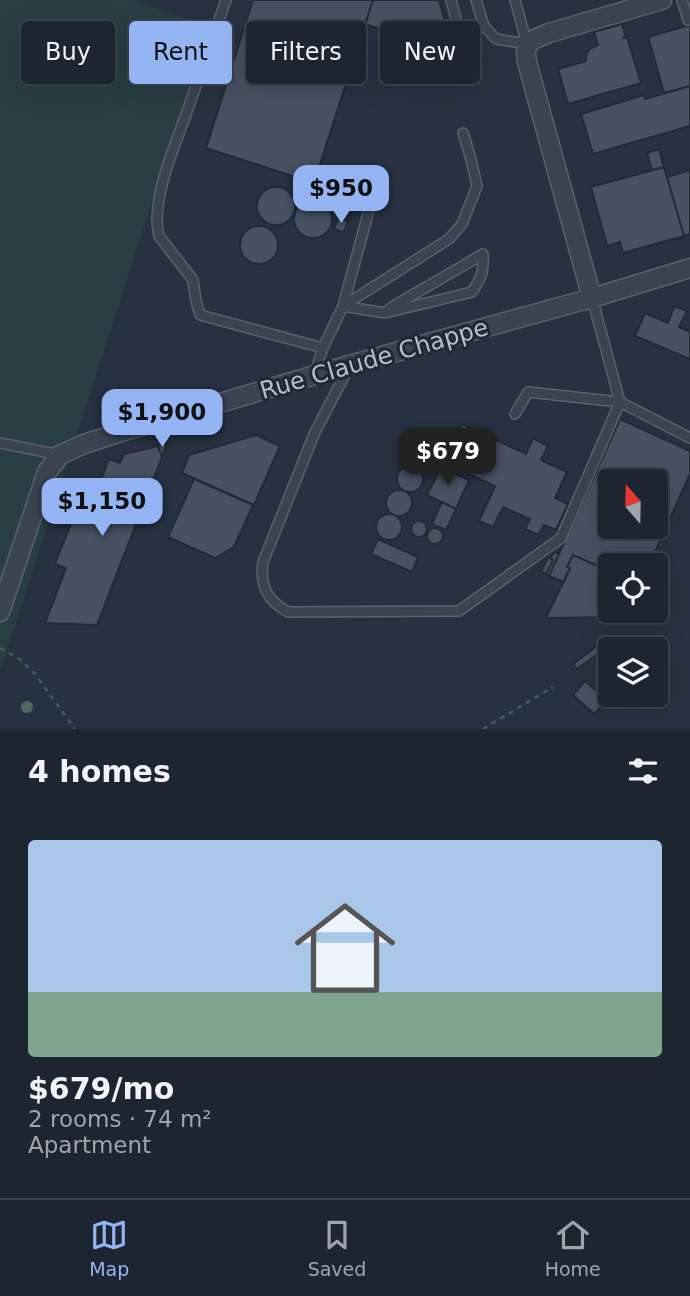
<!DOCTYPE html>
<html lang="en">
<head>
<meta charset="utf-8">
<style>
	:root { --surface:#1d2531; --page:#2a313d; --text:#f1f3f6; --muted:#a0a5ab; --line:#3b424d; --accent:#94b4f4 }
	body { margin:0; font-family:"DejaVu Sans",sans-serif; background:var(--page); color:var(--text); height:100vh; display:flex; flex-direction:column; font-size:26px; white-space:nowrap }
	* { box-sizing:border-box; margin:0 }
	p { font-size:23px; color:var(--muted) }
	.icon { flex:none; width:38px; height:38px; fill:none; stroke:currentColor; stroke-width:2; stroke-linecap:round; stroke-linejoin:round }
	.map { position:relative; height:729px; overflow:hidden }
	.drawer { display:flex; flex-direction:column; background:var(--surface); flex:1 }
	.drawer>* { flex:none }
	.banner { position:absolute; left:21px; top:21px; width:649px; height:63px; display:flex; gap:14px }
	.needle { width:46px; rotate:340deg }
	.tools { position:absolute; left:598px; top:469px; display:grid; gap:14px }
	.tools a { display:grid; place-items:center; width:70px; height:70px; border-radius:7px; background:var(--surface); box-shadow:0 7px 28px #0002,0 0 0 2px var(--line); font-size:35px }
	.price { position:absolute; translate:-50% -60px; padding:0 16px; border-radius:14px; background:var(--accent); color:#111; font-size:23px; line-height:46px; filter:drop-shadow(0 2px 4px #0008) }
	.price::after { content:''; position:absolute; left:50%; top:42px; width:21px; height:16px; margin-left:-10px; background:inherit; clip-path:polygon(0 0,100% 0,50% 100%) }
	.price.selected { background:#222; color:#fff }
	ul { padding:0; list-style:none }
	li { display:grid; align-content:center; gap:14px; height:371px; padding:0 28px }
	li span { display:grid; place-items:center; height:217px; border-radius:7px; color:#555 }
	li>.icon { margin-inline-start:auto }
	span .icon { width:126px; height:126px; fill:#fffc; stroke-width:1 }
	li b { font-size:30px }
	h2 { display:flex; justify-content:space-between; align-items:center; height:84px; padding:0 28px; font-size:30px }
	.chip { padding:0 24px; border-radius:7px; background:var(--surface); box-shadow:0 7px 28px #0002,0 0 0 2px var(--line); font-size:24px; line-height:63px }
	.chip.selected { background:var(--accent); color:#111 }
	.tab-bar { display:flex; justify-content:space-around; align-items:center; height:98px; border-top:2px solid var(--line); background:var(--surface); font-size:19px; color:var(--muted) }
	.tab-bar a { display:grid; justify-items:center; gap:4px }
	.tab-bar .selected { color:var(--accent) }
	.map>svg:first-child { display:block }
	.green { fill:#293e42 }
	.building { fill:#475162; stroke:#222a38; stroke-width:2; fill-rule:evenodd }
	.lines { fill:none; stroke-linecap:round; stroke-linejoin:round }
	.lane-casing { stroke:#59616e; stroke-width:12 }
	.street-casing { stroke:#59616e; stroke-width:21 }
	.path { stroke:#485a5e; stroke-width:2.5; stroke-dasharray:5 5; stroke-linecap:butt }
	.lane { stroke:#3b4351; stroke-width:9 }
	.street { stroke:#3b4351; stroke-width:18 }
	.tree { fill:#4f6b61 }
	.labels { text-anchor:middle; stroke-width:6; stroke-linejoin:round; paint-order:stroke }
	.street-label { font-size:24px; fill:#b8becb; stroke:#202836 }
</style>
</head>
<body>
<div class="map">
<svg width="690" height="729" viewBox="0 0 690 729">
	<rect width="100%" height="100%" fill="#273141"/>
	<!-- green -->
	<path class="green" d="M 0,0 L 132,0 L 209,26 L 0,672 Z"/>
	<!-- building -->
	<path class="building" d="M 253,0 L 373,0 L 314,183 L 206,148 Z
		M 373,0 L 439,0 L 448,32 L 445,42 L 427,36 L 425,44 L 365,24 Z
		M 622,24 L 625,35 L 624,38 L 627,37 L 641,83 L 568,104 L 558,69 L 586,61 L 586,55 L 589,49 L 598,45 L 594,32 Z
		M 690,25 L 690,86 L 664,93 L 648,37 Z
		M 690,86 L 690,126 L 593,154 L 581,114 L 644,95 L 645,99 Z
		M 659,149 L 664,167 L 652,170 L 647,153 Z
		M 664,167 L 684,236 L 623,253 L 620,242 L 607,246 L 591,187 Z
		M 690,170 L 690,234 L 684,236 L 667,177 Z
		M257 206a19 19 0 1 1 38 0a19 19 0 1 1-38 0Z
		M294 219a19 19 0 1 1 38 0a19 19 0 1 1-38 0Z
		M 338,218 L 348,221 L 344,232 L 334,229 Z
		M240 245a19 19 0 1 1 38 0a19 19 0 1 1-38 0Z
		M 674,306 L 687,311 L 679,327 L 690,332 L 690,359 L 635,336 L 645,313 L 668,323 Z
		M 620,419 L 690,451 L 690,474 L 649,565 L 611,565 L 611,572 L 573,555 L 567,567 L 570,568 L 564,582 L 549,576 ZM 611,481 L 656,481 L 656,527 L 611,527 Z
		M 462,424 L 526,454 L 533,438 L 548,446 L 541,460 L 567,472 L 555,498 L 568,504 L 556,530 L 544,525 L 538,535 L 525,529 L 530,519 L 503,507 L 493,527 L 479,521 L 495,486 L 444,463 Z
		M 417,432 L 431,439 L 429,445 L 414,438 Z
		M 256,435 L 280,446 L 254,505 L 182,473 L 189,455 Z
		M409 455a12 12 0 1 1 24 0a12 12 0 1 1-24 0Z
		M 167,444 L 162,457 L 158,446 Z
		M 158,446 L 162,457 L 97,625 L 45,623 L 66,568 L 55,564 L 85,488 L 96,492 L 109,459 L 120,463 L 124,454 Z
		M397 479a13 13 0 1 1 26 0a13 13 0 1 1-26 0Z
		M 441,467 L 469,480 L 456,509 L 427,495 Z
		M 194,479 L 253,505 L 234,547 L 215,558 L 168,537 Z
		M386 503a13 13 0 1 1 26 0a13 13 0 1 1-26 0Z
		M 442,502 L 456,509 L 446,530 L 432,524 Z
		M376 527a13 13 0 1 1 26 0a13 13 0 1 1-26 0Z
		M411 529a8 8 0 1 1 16 0a8 8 0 1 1-16 0Z
		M427 536a8 8 0 1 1 16 0a8 8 0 1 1-16 0Z
		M 378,539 L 418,557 L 412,572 L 371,554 Z
		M 554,552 L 559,554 L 549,576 L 546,574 L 553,560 L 551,558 Z
		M 573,555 L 611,572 L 611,611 L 628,611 L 625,617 L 546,618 L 570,568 L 567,567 Z
		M 548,557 L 553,560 L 546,574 L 541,572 Z
		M 612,635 L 616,641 L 577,669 L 573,664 Z
		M 585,681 L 607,700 L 594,714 L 573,695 Z"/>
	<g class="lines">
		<!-- lane casing -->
		<g class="lane-casing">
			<path id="lane" d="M 226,0 C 213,37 200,75 187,112 C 175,145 150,201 159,236 L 193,280 L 196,301 L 200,315 L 323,348
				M 476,0 L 484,26 L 496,39 L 527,44 L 515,0
				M 682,0 L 688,20
				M 441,77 L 458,26 L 451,0
				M 343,306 L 385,313 L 472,292 C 482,277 484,271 483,254 L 392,307 L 385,313
				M 343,306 L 449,239 L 462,224 L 477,186 L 471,159 L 463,133
				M 349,367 L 315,432 L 263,562 C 260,585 266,600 288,612 L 459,611 L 561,538 L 620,402 L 592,298
				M 314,376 L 323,348 L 343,306 L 375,188
				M 515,414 L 528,392 L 620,402 L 690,438
				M 0,443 L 60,455"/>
		</g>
		<!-- street casing -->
		<g class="street-casing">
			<path id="street" d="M 592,298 L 527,62 L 526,53 L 527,44 L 537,38 L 549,33 L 662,0
				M 0,612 L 47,472 L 60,455 L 84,444 L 121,432 L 349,365 L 592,298 L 690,268"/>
		</g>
		<!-- path -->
		<path class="path" d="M 0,648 L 21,660 L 35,674 L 75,729
			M 483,729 L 553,687"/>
		<!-- lane -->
		<use href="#lane" class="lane"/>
		<!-- street -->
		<use href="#street" class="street"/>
	</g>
	<!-- trees -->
	<circle class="tree" cx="27" cy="707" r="6"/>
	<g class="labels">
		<!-- street labels -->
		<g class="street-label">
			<text transform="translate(374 359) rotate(-16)" y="8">Rue Claude Chappe</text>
		</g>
	</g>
</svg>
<div class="tools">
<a><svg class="needle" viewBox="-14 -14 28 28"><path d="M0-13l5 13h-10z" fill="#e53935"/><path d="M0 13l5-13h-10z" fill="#a0a5ab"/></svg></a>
<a><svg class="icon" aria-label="locate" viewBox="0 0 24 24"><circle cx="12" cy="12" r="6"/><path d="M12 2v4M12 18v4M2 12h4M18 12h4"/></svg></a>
<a><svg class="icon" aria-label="layers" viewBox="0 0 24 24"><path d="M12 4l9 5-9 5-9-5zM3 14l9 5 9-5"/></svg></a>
</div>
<b class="price" style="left:341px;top:225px">$950</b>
<b class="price" style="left:162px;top:449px">$1,900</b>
<b class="price selected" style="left:448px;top:488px">$679</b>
<b class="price" style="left:102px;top:538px">$1,150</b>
<div class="banner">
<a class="chip">Buy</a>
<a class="chip selected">Rent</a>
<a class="chip">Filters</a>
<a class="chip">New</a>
</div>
</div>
<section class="drawer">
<h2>4 homes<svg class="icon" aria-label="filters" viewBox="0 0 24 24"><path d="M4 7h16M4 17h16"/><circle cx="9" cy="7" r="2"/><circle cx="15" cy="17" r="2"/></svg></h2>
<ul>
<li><span style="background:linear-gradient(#a9c7e8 70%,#7fa58c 0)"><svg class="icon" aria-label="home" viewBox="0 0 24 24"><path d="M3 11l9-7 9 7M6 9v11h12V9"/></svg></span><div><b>$679/mo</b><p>2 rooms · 74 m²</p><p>Apartment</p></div></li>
</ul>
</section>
<nav class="tab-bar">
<a class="selected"><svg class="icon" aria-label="map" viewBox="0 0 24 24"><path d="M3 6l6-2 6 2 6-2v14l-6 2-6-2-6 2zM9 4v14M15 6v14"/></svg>Map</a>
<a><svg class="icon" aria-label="saved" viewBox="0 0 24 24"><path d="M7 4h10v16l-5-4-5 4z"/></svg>Saved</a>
<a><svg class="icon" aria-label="home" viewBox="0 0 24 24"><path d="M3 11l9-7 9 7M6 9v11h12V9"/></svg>Home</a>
</nav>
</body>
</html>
